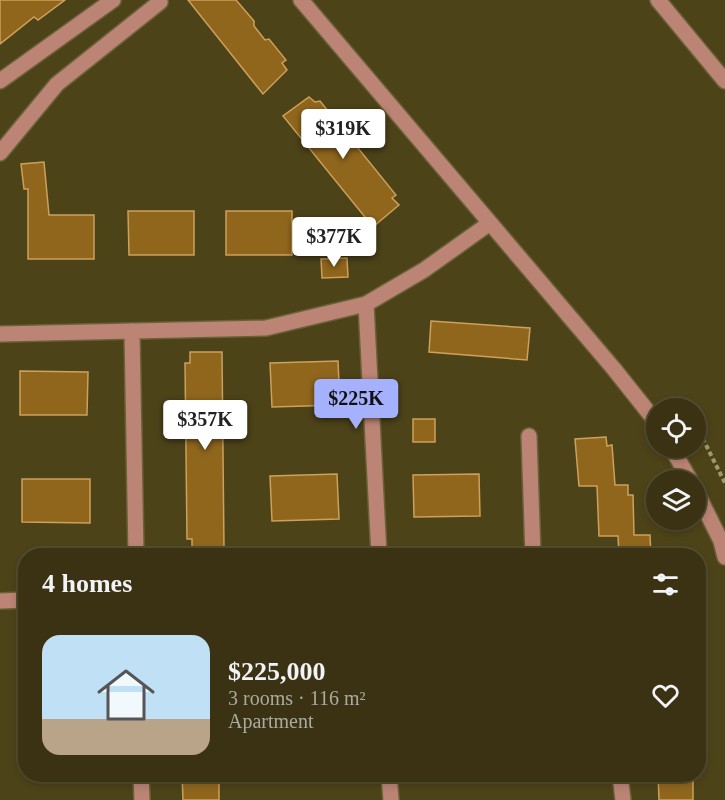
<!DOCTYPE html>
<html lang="en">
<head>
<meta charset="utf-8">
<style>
	:root { --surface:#3a3213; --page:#413a1c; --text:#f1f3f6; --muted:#abaaa0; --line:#544d33; --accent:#a5b1fc }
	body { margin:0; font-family:Georgia,serif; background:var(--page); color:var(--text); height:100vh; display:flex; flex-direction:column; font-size:22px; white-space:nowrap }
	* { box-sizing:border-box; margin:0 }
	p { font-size:20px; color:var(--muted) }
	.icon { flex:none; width:33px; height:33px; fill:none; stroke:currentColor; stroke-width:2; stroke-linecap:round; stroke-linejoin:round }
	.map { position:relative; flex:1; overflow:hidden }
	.details { position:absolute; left:18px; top:548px; width:688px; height:234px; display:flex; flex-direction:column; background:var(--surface); border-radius:24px; box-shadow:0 3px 9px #0003,0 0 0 2px var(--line) }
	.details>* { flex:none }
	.fabs { position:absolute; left:646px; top:398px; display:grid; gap:12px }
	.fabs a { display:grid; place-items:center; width:60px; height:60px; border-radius:50%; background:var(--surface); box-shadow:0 3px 9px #0003,0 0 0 2px var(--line); font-size:30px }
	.price { position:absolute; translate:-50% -51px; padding:0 14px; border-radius:6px; background:#fff; color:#222; font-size:20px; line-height:39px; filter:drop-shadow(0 2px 3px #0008) }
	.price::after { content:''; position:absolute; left:50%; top:36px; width:18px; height:14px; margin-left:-9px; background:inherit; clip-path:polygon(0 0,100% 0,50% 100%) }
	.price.selected { background:var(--accent); color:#111 }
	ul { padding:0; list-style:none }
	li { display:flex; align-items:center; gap:18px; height:150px; padding:0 24px }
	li+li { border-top:2px solid var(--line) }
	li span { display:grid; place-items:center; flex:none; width:168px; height:120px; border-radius:18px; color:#555 }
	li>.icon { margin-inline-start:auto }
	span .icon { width:72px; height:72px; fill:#fffc; stroke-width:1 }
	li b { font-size:26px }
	h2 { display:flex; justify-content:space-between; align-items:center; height:72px; padding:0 24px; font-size:26px }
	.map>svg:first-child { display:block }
	.building { fill:#90661d; stroke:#cda05c; stroke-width:1.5 }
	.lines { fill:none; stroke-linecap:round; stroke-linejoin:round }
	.minor-casing { stroke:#6b6138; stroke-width:18 }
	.path { stroke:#a29870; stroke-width:4; stroke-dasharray:4.5 3; stroke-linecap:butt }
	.minor { stroke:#bb8475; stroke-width:15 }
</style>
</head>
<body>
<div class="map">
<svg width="725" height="800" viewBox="0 0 725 800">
	<rect width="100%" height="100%" fill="#4d4319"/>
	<!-- building -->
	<path class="building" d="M 0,0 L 65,0 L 38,20 L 34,17 L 0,44 Z
		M 188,0 L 236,0 L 254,21 L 254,26 L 265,40 L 269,39 L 286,60 L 282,63 L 287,70 L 263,94 Z
		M 309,97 L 315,102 L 320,101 L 396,195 L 392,198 L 399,205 L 373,227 L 283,116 Z
		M 44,162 L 49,215 L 94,215 L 94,259 L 28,259 L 28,189 L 24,189 L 21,164 Z
		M 128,211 L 194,211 L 194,255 L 129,255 Z
		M 226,211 L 292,211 L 292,255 L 226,255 Z
		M 347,258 L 348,277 L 322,278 L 321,259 Z
		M 431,321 L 530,328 L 527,360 L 429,352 Z
		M 190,352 L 222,352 L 224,550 L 192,550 L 192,539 L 187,539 L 185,363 L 190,363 Z
		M 338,361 L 340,405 L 272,407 L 270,363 Z
		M 20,371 L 88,372 L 87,415 L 20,415 Z
		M 413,419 L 435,419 L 435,442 L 413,442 Z
		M 606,437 L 607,446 L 612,445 L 615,485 L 628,485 L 628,495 L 633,495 L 634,535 L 650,535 L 651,555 L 619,555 L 618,536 L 599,536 L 597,486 L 579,486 L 575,439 Z
		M 337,474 L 339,519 L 272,521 L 270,476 Z
		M 479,474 L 480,516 L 414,517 L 413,475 Z
		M 22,479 L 90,479 L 90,523 L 22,522 Z
		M 182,774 L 219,774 L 219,800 L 183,800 Z
		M 658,774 L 693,774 L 693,800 L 659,800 Z"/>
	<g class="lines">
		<!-- minor casing -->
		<g class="minor-casing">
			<path id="minor" d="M 301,0 L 614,369 L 657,423
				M 658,0 L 725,81
				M 0,81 L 113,0
				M 0,153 L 57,84 L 160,2 L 159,0
				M 366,304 L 379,555
				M 132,331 L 136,555
				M 0,334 L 266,328 L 366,304 L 424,270 L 490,223
				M 529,436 L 533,555
				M 671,447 L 690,480
				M 696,491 L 721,541 L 725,557
				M 0,601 L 26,600
				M 141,774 L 142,800
				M 389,774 L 391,800
				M 620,774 L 623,800"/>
		</g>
		<!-- path -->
		<path class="path" d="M 675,398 L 683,408
			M 696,425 L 725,483"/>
		<!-- minor -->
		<use href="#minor" class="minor"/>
	</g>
</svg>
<div class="fabs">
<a><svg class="icon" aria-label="locate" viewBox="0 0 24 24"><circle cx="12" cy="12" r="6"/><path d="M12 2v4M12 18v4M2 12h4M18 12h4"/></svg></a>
<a><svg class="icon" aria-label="layers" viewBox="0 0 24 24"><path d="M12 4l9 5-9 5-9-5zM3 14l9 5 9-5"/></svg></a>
</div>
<b class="price" style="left:343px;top:160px">$319K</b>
<b class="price" style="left:334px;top:268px">$377K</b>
<b class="price selected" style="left:356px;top:430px">$225K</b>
<b class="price" style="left:205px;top:451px">$357K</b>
<section class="details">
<h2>4 homes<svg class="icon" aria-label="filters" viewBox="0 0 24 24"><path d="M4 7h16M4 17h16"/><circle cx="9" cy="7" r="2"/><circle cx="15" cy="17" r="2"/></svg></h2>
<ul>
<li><span style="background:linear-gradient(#bfe0f5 70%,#b9a48a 0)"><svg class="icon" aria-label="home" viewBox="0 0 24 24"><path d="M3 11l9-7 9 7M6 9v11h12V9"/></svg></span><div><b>$225,000</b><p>3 rooms · 116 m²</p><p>Apartment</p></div><svg class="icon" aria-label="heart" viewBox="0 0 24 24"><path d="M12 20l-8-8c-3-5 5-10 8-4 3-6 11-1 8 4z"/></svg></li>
</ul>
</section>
</div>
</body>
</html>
